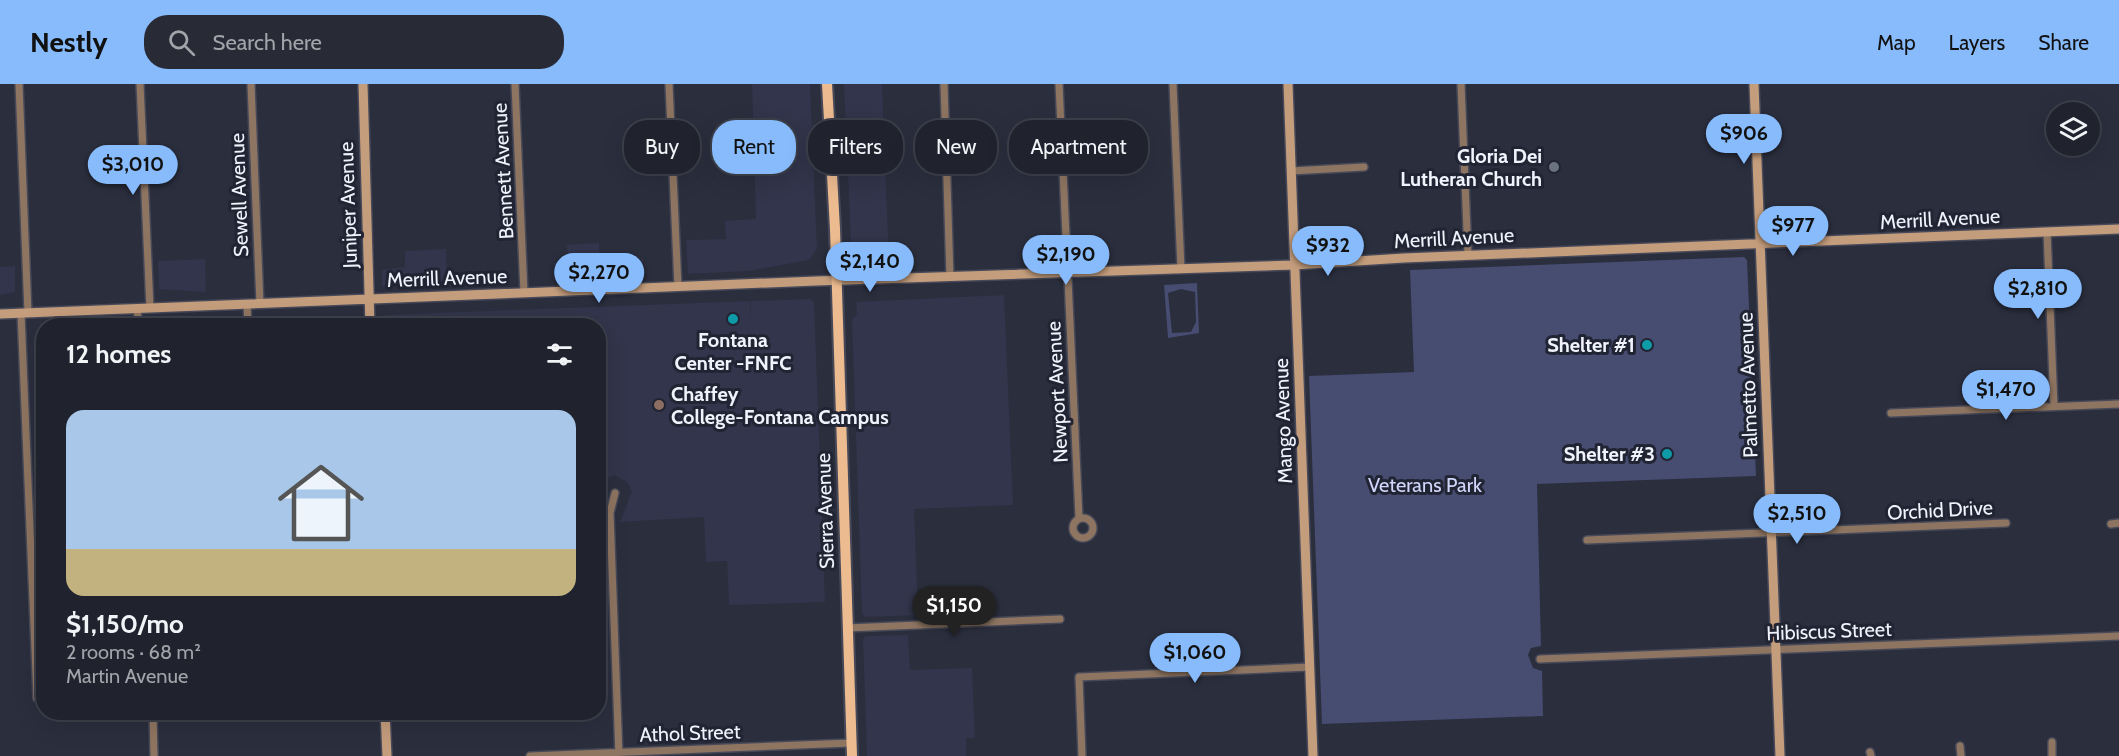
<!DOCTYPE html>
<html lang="en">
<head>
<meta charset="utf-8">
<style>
	:root { --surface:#20222e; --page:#282a36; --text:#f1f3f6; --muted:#a2a4aa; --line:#3d3f4a; --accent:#87bbfb }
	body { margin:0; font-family:Cabin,sans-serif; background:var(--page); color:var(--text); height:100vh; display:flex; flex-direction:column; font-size:22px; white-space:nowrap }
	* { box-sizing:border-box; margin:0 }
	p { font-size:20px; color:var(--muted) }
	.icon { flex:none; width:33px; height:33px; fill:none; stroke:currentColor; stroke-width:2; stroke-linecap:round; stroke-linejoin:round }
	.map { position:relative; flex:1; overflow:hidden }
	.side { position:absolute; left:36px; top:234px; width:570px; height:402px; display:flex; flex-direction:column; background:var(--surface); border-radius:24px; box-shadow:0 6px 24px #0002,0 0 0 2px var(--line) }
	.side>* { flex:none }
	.top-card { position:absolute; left:624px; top:36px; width:570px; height:54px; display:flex; gap:12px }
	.fabs { position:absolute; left:2046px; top:18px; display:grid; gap:12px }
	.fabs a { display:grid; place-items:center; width:54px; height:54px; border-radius:50%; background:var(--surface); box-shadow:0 6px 24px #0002,0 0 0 2px var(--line); font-size:30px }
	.price { position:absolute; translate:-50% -51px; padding:0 14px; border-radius:21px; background:var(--accent); color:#111; font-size:20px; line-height:39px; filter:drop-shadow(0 2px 3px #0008) }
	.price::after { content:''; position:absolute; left:50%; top:36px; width:18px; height:14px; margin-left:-9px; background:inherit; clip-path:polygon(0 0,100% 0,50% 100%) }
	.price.current { background:#222; color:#fff }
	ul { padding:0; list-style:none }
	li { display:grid; align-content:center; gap:12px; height:318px; padding:0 30px }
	li span { display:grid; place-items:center; height:186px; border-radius:18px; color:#555 }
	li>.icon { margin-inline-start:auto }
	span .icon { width:108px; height:108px; fill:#fffc; stroke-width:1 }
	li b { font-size:26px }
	h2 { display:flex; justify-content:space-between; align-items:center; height:72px; padding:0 30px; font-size:26px }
	.tag { padding:0 21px; border-radius:24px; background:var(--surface); box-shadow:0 6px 24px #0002,0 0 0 2px var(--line); font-size:21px; line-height:54px }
	.tag.current { background:var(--accent); color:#111 }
	header { display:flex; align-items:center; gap:36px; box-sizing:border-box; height:84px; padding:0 30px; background:var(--accent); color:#111 }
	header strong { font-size:28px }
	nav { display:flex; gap:33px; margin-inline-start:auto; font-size:21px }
	.search { width:420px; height:54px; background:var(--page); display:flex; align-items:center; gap:15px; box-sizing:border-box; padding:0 21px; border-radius:24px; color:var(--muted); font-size:22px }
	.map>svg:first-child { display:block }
	.built { fill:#32354b }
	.green { fill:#474c71; fill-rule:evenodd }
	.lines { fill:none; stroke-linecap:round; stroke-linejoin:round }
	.street-casing { stroke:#474958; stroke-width:10 }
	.secondary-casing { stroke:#474958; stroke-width:12 }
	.primary-casing { stroke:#474958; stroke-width:14 }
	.street { stroke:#8e7561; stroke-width:7 }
	.secondary { stroke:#c49d7c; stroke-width:9 }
	.primary { stroke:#edbb90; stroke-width:10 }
	.worship-dot { fill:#6b7280; stroke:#212433; stroke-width:2 }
	.culture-dot { fill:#0f9aa8; stroke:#212433; stroke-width:2 }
	.education-dot { fill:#8d6e63; stroke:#212433; stroke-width:2 }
	.labels { text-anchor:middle; stroke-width:6; stroke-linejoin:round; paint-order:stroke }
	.poi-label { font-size:20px; font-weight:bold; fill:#f0f2fc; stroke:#212433; text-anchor:end }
	.street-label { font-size:20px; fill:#f0f2fc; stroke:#212433 }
	.park-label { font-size:20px; fill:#d1d7fb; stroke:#212433 }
</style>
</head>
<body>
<header>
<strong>Nestly</strong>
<div class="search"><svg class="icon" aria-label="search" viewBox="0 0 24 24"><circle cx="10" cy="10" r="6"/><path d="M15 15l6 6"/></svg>Search here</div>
<nav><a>Map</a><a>Layers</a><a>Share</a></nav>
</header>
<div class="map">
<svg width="2119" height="672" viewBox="0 0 2119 672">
	<rect width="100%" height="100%" fill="#2b2e3d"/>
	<!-- built -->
	<path class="built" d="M 752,0 L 810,0 L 817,165 L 809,176 L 749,187 L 688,190 L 686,156 L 726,155 L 725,137 L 756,135 Z
		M 844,0 L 882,0 L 889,179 L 852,179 Z
		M 599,159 L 600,176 L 643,174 L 643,193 L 553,196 L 554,179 L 568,178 L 567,161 Z
		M 446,165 L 447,200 L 382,202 L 382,186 L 405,183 L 405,167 Z
		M 205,175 L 206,208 L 159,205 L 158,177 Z
		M 15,182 L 15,208 L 0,211 L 0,183 Z
		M 1004,211 L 1013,421 L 914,425 L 918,531 L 865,533 L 862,529 L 852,236 L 857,230 L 856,218 Z
		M 810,215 L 814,218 L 825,518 L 729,521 L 727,477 L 706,478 L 704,433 L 620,438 L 632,407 L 627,398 L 614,391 L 600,399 L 599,392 L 598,242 L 382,241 L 385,231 L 750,217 L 751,235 L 751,217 Z
		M 357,233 L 357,242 L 151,242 L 152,240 Z
		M 908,551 L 910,586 L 972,584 L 975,654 L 966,654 L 966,672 L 867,672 L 863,555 L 865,552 Z"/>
	<!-- green -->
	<path class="green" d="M 1744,173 L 1747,176 L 1756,392 L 1537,400 L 1541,562 L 1531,564 L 1528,571 L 1533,584 L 1542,587 L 1543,632 L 1322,640 L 1309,292 L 1414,288 L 1410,186 Z
		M 1197,199 L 1199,249 L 1168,254 L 1164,201 ZM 1181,205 L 1195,208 L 1196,238 L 1191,248 L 1172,249 L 1168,209 Z"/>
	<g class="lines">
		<!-- street casing -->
		<g class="street-casing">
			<path id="street" d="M 19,0 L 28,229
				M 140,0 L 150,224
				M 251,0 L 260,220
				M 515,0 L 524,209
				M 669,0 L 678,203
				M 944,0 L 950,193
				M 1059,0 L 1079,434
				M 1173,0 L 1181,185
				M 1461,0 L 1468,171
				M 1291,87 L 1364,83
				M 2047,148 L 2054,322
				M 247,220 L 248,242
				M 137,225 L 139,242
				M 21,229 L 37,614
				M 1891,329 L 2119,320
				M 615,409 L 610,429 L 619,672
				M1073 444a10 10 0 1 1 20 0a10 10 0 1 1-20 0Z
				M 2111,440 L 2119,439
				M 1587,456 L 2006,439
				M 847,544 L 1060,535
				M 1540,575 L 2119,552
				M 153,628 L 154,672
				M 2052,658 L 2052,672
				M 1960,662 L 1961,672
				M 1870,668 L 1871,672
				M 530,672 L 851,659
				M 1082,672 L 1079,593 L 1310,583"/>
		</g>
		<!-- secondary casing -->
		<g class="secondary-casing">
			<path id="secondary" d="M 363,0 L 370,242
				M 1288,0 L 1313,672
				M 1754,0 L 1780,672
				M 0,230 L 816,197 L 1294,181 L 1404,174 L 2119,145
				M 385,628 L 387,672"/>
		</g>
		<!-- primary casing -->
		<g class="primary-casing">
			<path id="primary" d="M 827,0 L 835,145 L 852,672"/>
		</g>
		<!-- street -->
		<use href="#street" class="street"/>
		<!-- secondary -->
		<use href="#secondary" class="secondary"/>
		<!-- primary -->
		<use href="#primary" class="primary"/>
	</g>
	<!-- markers -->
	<circle class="worship-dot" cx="1554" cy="83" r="6"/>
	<g class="culture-dot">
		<circle cx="733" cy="235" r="6"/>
		<circle cx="1647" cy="261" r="6"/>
		<circle cx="1667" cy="370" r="6"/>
	</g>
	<circle class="education-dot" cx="659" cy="321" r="6"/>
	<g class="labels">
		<!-- poi labels -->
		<g class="poi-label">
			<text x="1542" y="79">Gloria Dei<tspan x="1542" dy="23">Lutheran Church</tspan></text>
			<text x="733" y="263" text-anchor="middle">Fontana<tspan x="733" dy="23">Center -FNFC</tspan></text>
			<text x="1635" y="268">Shelter #1</text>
			<text x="671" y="317" text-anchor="start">Chaffey<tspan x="671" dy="23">College-Fontana Campus</tspan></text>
			<text x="1655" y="377">Shelter #3</text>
		</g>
		<!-- street labels -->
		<g class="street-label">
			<text transform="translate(503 87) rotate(-93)" y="7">Bennett Avenue</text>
			<text transform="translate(239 111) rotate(-92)" y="7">Sewell Avenue</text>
			<text transform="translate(348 121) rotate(-92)" y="7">Juniper Avenue</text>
			<text transform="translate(1940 135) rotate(-3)" y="7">Merrill Avenue</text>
			<text transform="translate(1454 154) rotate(-3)" y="7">Merrill Avenue</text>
			<text transform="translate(447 194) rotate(-2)" y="7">Merrill Avenue</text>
			<text transform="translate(1748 301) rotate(-92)" y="7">Palmetto Avenue</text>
			<text transform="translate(1057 308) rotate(-93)" y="7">Newport Avenue</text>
			<text transform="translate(1283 337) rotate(-92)" y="7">Mango Avenue</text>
			<text transform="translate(1940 426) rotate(-3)" y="7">Orchid Drive</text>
			<text transform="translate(825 427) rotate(-92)" y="7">Sierra Avenue</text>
			<text transform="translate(1829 547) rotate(-2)" y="7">Hibiscus Street</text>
			<text transform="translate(690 649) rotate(-2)" y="7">Athol Street</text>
		</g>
		<!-- park labels -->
		<g class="park-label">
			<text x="1425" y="408">Veterans Park</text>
		</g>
	</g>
</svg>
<div class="fabs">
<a><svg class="icon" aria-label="layers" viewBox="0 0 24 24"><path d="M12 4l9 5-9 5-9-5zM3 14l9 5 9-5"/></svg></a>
</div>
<b class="price" style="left:1744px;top:81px">$906</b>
<b class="price" style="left:133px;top:112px">$3,010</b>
<b class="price" style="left:1793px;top:173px">$977</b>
<b class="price" style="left:1328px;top:193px">$932</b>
<b class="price" style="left:1066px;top:202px">$2,190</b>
<b class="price" style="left:870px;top:209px">$2,140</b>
<b class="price" style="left:599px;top:220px">$2,270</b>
<b class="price" style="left:2038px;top:236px">$2,810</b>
<b class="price" style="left:2006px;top:337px">$1,470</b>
<b class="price" style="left:1797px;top:461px">$2,510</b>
<b class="price current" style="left:954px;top:553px">$1,150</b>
<b class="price" style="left:1195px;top:600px">$1,060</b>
<div class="top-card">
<a class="tag">Buy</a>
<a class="tag current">Rent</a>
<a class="tag">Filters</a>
<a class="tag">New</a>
<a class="tag">Apartment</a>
</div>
<section class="side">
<h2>12 homes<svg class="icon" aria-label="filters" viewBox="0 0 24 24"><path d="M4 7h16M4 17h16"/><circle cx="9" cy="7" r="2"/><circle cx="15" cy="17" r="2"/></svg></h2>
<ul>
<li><span style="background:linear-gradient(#a9c7e8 75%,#c2b280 0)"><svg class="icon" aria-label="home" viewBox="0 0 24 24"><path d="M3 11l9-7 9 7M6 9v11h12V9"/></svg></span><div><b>$1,150/mo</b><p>2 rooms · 68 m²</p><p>Martin Avenue</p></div></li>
</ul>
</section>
</div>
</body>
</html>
